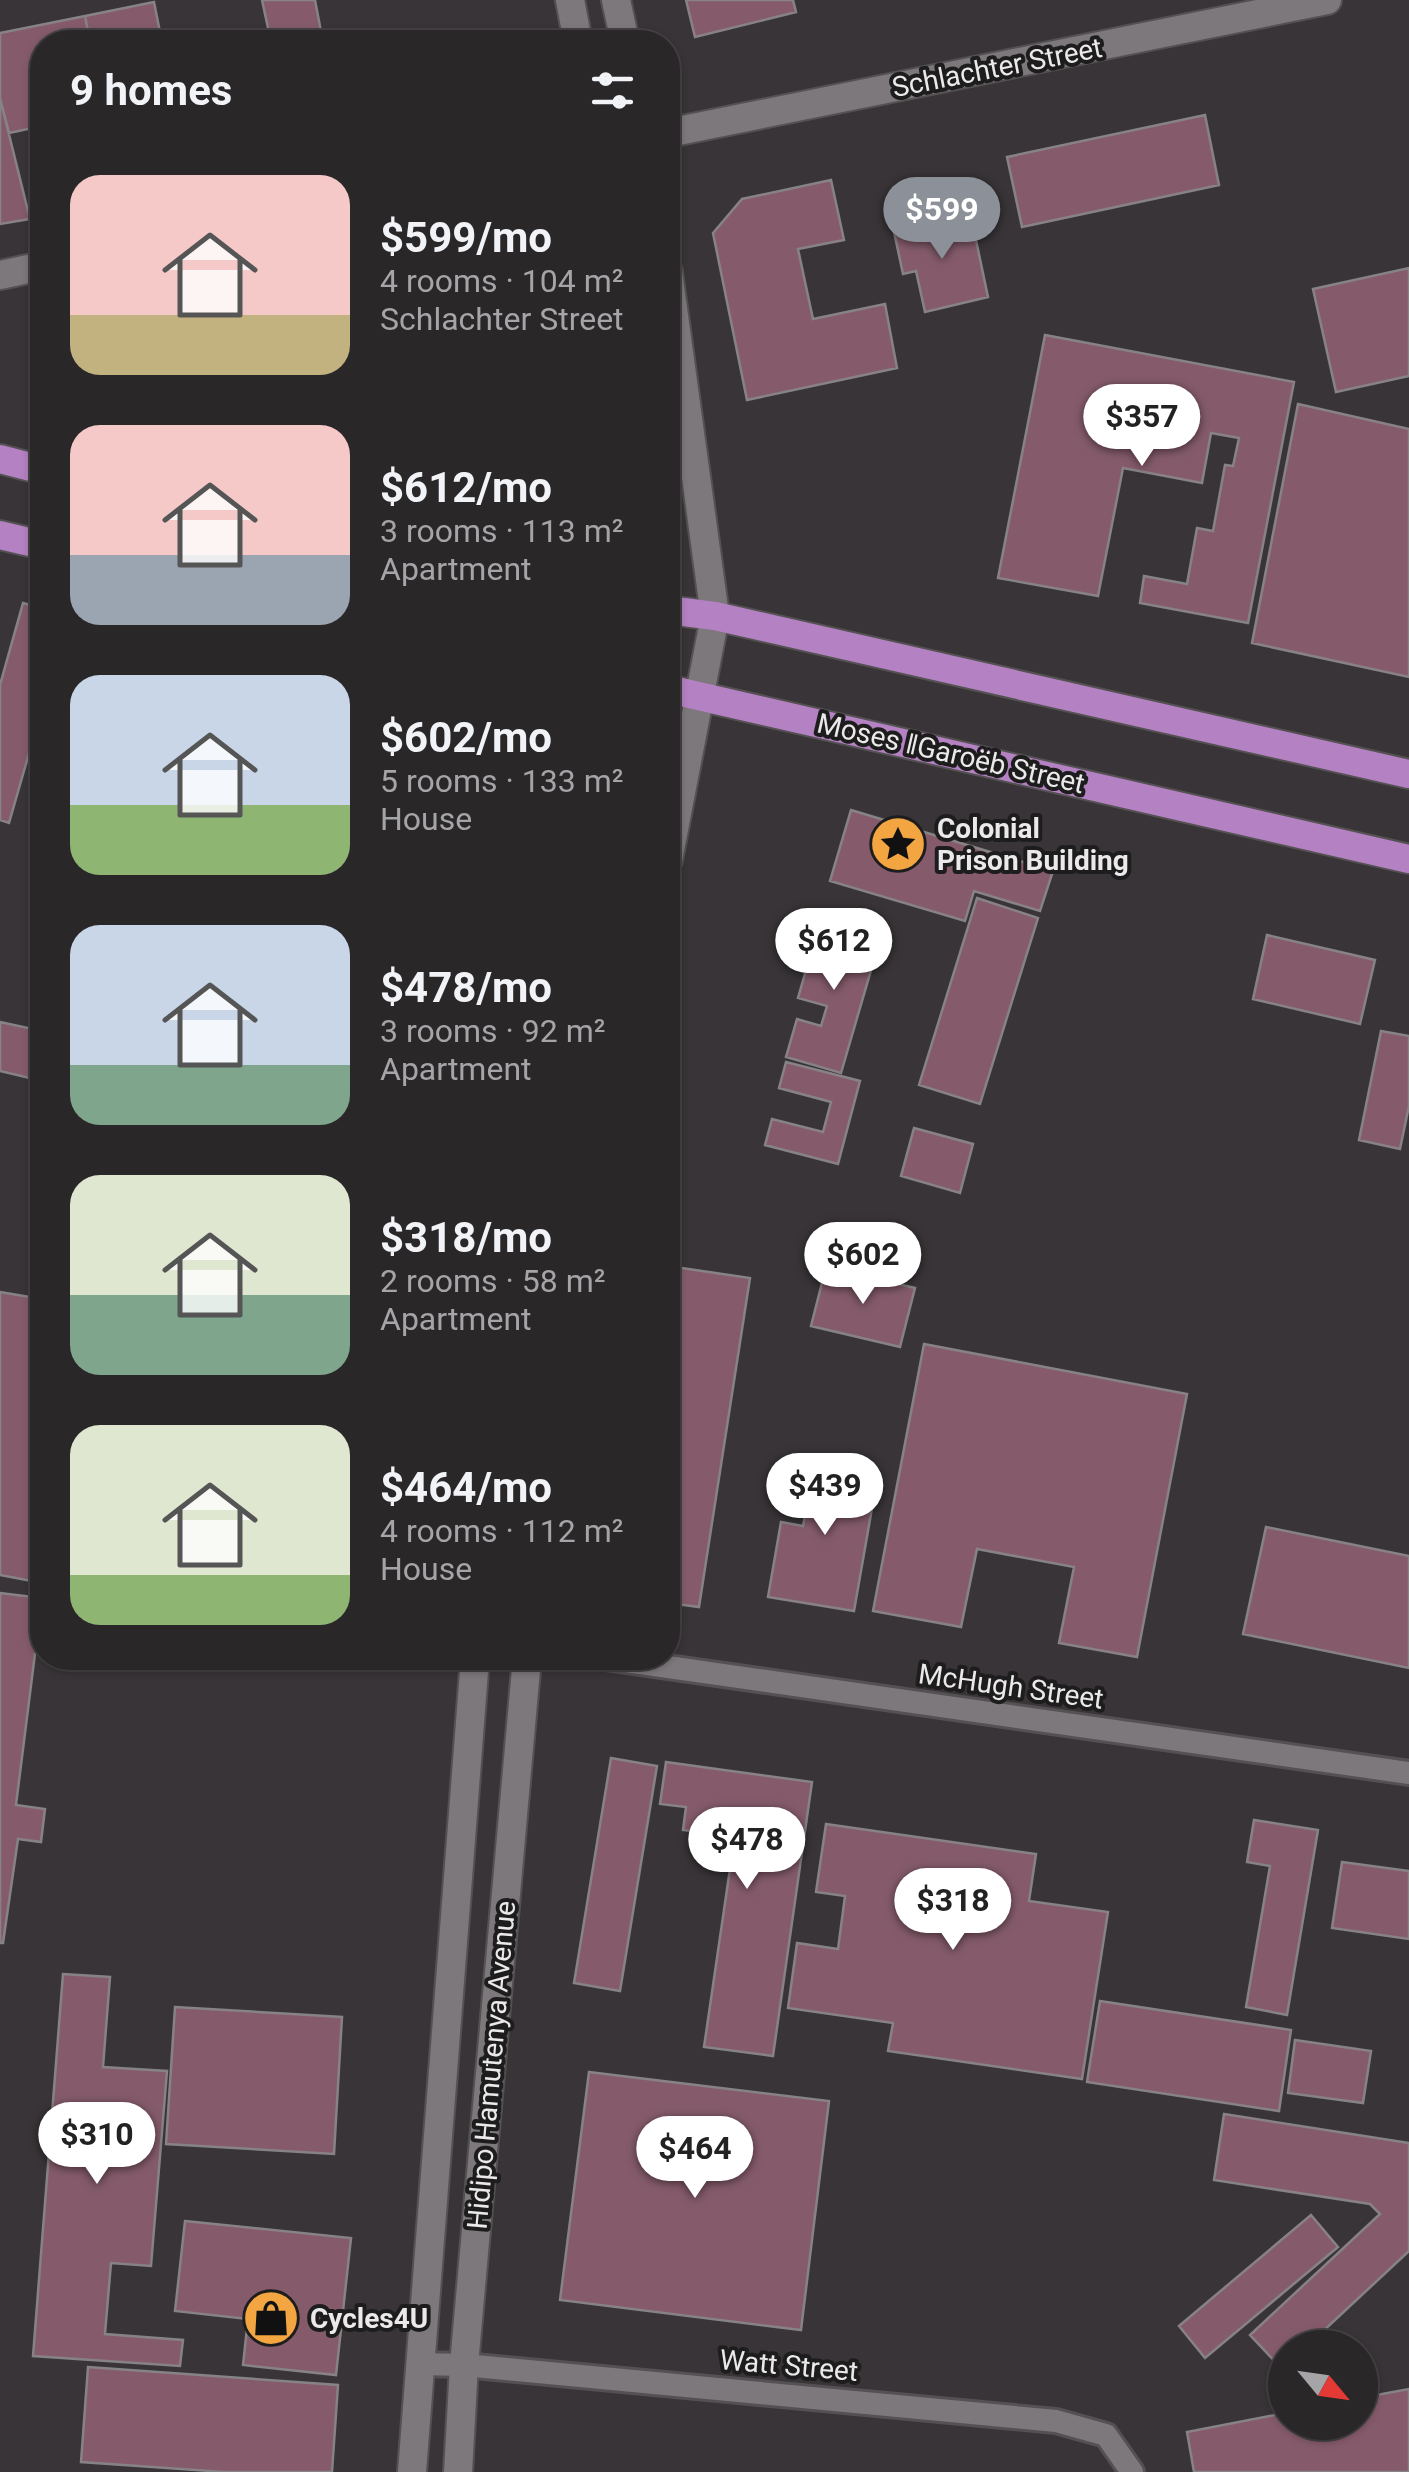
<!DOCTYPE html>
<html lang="en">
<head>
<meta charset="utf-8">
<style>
	:root { --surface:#2a2729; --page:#322f31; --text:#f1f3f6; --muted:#a5a5a8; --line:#464446; --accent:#8c9099 }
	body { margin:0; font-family:Roboto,sans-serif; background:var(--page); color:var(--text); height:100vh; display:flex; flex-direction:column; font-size:38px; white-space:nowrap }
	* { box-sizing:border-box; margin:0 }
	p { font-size:32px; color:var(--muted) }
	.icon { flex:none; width:55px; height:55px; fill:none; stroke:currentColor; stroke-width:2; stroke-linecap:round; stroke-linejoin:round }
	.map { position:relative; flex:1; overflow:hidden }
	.sheet { position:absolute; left:30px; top:30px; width:650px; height:1640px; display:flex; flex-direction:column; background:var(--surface); border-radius:40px; box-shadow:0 2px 8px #0004,0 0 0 2px var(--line) }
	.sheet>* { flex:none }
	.needle { width:65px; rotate:119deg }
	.tools { position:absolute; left:1268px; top:2330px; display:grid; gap:20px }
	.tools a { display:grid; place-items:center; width:110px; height:110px; border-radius:50%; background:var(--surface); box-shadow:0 2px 8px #0004,0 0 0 2px var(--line); font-size:50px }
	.price { position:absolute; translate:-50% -85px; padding:0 22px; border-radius:35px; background:#fff; color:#222; font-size:32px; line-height:65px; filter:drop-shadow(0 2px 5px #0008) }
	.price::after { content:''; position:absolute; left:50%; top:60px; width:30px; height:22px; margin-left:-15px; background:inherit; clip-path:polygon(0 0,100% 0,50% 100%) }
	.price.current { background:var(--accent); color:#fff }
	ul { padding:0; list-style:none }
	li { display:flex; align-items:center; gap:30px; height:250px; padding:0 40px }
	li span { display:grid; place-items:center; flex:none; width:280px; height:200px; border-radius:30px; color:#555 }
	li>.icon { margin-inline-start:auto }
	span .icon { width:120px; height:120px; fill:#fffc; stroke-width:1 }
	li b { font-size:42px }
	h2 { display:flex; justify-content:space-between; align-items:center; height:120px; padding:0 40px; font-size:42px }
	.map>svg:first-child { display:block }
	.building { fill:#855b6b; stroke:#878284; stroke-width:2.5 }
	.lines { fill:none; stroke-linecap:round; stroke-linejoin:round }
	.service-casing { stroke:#545153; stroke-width:28 }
	.minor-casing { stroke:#545153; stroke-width:32 }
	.tertiary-casing { stroke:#545153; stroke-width:32 }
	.primary-casing { stroke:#545153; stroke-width:32 }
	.service { stroke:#7c787b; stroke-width:22 }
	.minor { stroke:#7c787b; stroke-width:28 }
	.tertiary { stroke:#7c787b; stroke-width:28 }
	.primary { stroke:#b481c2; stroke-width:28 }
	.labels { text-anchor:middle; stroke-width:8; stroke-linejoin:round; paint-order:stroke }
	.street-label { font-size:28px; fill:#ebe9ea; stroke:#1e1d1e }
	.poi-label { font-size:28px; font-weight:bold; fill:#ebe9ea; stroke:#1e1d1e; text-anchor:start }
</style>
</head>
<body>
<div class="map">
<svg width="1409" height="2472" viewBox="0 0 1409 2472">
	<rect width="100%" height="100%" fill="#383437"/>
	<!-- building -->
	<path class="building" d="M 262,0 L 315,0 L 323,42 L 271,42 Z
		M 686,0 L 793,0 L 796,12 L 695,37 Z
		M 154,2 L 162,42 L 90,42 L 85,16 Z
		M 85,16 L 90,42 L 42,42 L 42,126 L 9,133 L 0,98 L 0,33 Z
		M 0,98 L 30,219 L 0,224 Z
		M 1205,115 L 1219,185 L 1022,227 L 1007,157 Z
		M 831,180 L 844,240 L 798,249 L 813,319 L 885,304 L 897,368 L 747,400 L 713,233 L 742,199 Z
		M 939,216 L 942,228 L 972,221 L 988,297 L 925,312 L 916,271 L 903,274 L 893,227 Z
		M 1409,268 L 1409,376 L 1336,392 L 1313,289 Z
		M 1045,335 L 1294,382 L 1248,623 L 1140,603 L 1144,576 L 1187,584 L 1197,528 L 1213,531 L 1225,465 L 1233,466 L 1239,438 L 1211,433 L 1202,483 L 1123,468 L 1098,596 L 998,578 Z
		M 1298,404 L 1409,429 L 1409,677 L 1252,643 Z
		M 23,603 L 42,608 L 42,746 L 32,743 L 9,823 L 0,820 L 0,685 Z
		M 851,810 L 1053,871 L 1040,911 L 974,891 L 965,921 L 830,881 Z
		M 977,898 L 1038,918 L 980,1104 L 919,1085 Z
		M 821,918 L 881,936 L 841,1073 L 786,1057 L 797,1019 L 821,1026 L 827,1006 L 798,998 Z
		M 1267,935 L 1375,960 L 1360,1024 L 1253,999 Z
		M 0,1022 L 42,1031 L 42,1081 L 0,1071 Z
		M 1381,1031 L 1409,1036 L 1409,1106 L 1400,1149 L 1359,1140 Z
		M 786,1062 L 860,1081 L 838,1164 L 765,1145 L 772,1119 L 823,1132 L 831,1102 L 779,1088 Z
		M 914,1128 L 973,1144 L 960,1193 L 901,1176 Z
		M 668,1266 L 750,1278 L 699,1607 L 668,1603 Z
		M 826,1267 L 915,1288 L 900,1347 L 811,1326 Z
		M 0,1292 L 42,1299 L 42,1583 L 0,1575 Z
		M 924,1344 L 1187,1394 L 1137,1657 L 1059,1643 L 1074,1567 L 977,1549 L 961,1627 L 873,1611 Z
		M 800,1460 L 878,1474 L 854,1611 L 768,1597 L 781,1522 L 803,1526 L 808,1500 L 794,1497 Z
		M 1266,1527 L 1409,1556 L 1409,1668 L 1243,1634 Z
		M 0,1593 L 42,1598 L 16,1805 L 45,1809 L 41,1842 L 18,1839 L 3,1943 L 0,1943 Z
		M 611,1758 L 657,1766 L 620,1991 L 574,1983 Z
		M 666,1762 L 812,1782 L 773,2056 L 704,2047 L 732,1855 L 710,1852 L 713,1834 L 683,1830 L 686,1807 L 660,1804 Z
		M 1254,1820 L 1318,1830 L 1287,2015 L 1246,2007 L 1270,1866 L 1247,1862 Z
		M 826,1824 L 1036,1854 L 1029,1901 L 1108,1912 L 1082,2079 L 888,2051 L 893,2023 L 788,2008 L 797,1943 L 838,1949 L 845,1896 L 816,1892 Z
		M 1342,1862 L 1409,1871 L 1409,1939 L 1332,1928 Z
		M 63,1974 L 110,1977 L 103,2067 L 167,2071 L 151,2266 L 111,2263 L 105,2334 L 183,2340 L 180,2366 L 33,2356 Z
		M 1100,2001 L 1291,2030 L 1279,2111 L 1087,2082 Z
		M 175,2007 L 342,2017 L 334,2154 L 166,2144 Z
		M 1295,2040 L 1371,2051 L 1363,2103 L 1288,2093 Z
		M 589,2072 L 829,2101 L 801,2330 L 560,2300 Z
		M 1224,2114 L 1409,2143 L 1409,2251 L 1305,2348 L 1285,2348 L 1285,2366 L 1282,2369 L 1250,2335 L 1380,2214 L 1370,2204 L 1214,2180 Z
		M 1311,2215 L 1338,2247 L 1205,2358 L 1179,2326 Z
		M 185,2221 L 351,2238 L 336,2375 L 243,2365 L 248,2319 L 175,2311 Z
		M 88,2367 L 338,2385 L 332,2472 L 224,2472 L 81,2462 Z
		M 1409,2389 L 1409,2472 L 1194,2472 L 1187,2432 L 1285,2413 L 1285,2422 L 1360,2422 L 1360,2398 Z"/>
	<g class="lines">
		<!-- service casing -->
		<g class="service-casing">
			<path id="service" d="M 605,1658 L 1409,1773
				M 419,2364 L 464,2365 L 1056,2421 L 1106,2435 L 1132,2472"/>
		</g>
		<!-- minor casing -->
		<g class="minor-casing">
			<path id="minor" d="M 668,133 L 1327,0
				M 0,275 L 42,266"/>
		</g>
		<!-- tertiary casing -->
		<g class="tertiary-casing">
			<path id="tertiary" d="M 570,0 L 578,42
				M 616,0 L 625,42
				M 668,272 L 715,616 L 668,860
				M 412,2472 L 475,1658
				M 458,2472 L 464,2365 L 527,1658"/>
		</g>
		<!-- primary casing -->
		<g class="primary-casing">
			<path id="primary" d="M 0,459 L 42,470
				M 0,535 L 42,545
				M 668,610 L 715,616 L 1409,774
				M 668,689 L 1409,859"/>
		</g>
		<!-- service -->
		<use href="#service" class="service"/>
		<!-- minor -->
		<use href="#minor" class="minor"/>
		<!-- tertiary -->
		<use href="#tertiary" class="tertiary"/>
		<!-- primary -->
		<use href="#primary" class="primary"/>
	</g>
	<!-- icons -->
	<defs>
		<g id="sight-disc" transform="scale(2.875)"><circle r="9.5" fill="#f2a541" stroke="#1e1d1e"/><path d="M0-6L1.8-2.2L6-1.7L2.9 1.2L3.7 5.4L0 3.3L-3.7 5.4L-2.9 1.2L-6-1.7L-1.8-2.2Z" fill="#111"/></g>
		<g id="shop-disc" transform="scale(2.875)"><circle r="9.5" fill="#f2a541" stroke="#1e1d1e"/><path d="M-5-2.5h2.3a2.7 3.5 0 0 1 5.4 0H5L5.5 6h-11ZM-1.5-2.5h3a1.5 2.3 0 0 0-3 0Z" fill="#111"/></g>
	</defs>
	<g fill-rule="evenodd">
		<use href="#sight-disc" x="898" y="844"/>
		<use href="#shop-disc" x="271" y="2318"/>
	</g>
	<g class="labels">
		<!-- street labels -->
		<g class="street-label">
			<text transform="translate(997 67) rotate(-11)" y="10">Schlachter Street</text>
			<text transform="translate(951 753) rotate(13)" y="10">Moses ǁGaroëb Street</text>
			<text transform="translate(1011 1686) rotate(8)" y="10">McHugh Street</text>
			<text transform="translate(491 2065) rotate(-85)" y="10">Hidipo Hamutenya Avenue</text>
			<text transform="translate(789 2365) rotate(5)" y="10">Watt Street</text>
		</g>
		<!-- poi labels -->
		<g class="poi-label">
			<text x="937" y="838">Colonial<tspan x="937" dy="32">Prison Building</tspan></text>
			<text x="310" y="2328">Cycles4U</text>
		</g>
	</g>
</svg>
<div class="tools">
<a><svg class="needle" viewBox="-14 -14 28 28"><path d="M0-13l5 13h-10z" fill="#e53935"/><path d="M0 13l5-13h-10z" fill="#a5a5a8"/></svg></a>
</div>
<b class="price current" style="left:942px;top:262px">$599</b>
<b class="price" style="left:1142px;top:469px">$357</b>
<b class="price" style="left:834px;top:993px">$612</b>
<b class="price" style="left:863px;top:1307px">$602</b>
<b class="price" style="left:825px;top:1538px">$439</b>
<b class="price" style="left:747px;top:1892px">$478</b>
<b class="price" style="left:953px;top:1953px">$318</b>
<b class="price" style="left:97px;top:2187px">$310</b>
<b class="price" style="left:695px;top:2201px">$464</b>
<section class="sheet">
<h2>9 homes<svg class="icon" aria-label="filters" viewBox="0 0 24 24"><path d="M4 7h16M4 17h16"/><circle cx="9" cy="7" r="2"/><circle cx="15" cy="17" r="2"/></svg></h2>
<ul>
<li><span style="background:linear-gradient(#f6c9c9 70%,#c2b280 0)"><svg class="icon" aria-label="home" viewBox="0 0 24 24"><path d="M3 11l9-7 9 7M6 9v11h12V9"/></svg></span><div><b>$599/mo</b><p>4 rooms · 104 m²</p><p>Schlachter Street</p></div></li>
<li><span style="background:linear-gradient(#f6c9c9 65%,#9aa5b1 0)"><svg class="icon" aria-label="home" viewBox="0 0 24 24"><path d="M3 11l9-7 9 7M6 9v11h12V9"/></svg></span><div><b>$612/mo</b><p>3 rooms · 113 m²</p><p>Apartment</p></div></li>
<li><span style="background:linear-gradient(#c9d6e8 65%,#8fb573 0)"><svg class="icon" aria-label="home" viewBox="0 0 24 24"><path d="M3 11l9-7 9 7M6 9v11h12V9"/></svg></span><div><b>$602/mo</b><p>5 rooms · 133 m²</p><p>House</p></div></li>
<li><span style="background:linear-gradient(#c9d6e8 70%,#7fa58c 0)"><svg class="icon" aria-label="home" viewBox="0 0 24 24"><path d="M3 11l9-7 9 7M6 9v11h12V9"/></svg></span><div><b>$478/mo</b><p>3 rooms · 92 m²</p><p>Apartment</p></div></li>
<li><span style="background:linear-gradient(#dfe7d0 60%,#7fa58c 0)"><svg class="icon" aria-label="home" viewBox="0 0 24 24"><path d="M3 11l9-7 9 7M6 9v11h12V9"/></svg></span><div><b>$318/mo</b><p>2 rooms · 58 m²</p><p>Apartment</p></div></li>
<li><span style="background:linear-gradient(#dfe7d0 75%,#8fb573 0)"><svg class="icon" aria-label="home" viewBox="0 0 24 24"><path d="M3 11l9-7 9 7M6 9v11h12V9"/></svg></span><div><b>$464/mo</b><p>4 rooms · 112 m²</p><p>House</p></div></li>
</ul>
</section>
</div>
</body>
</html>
